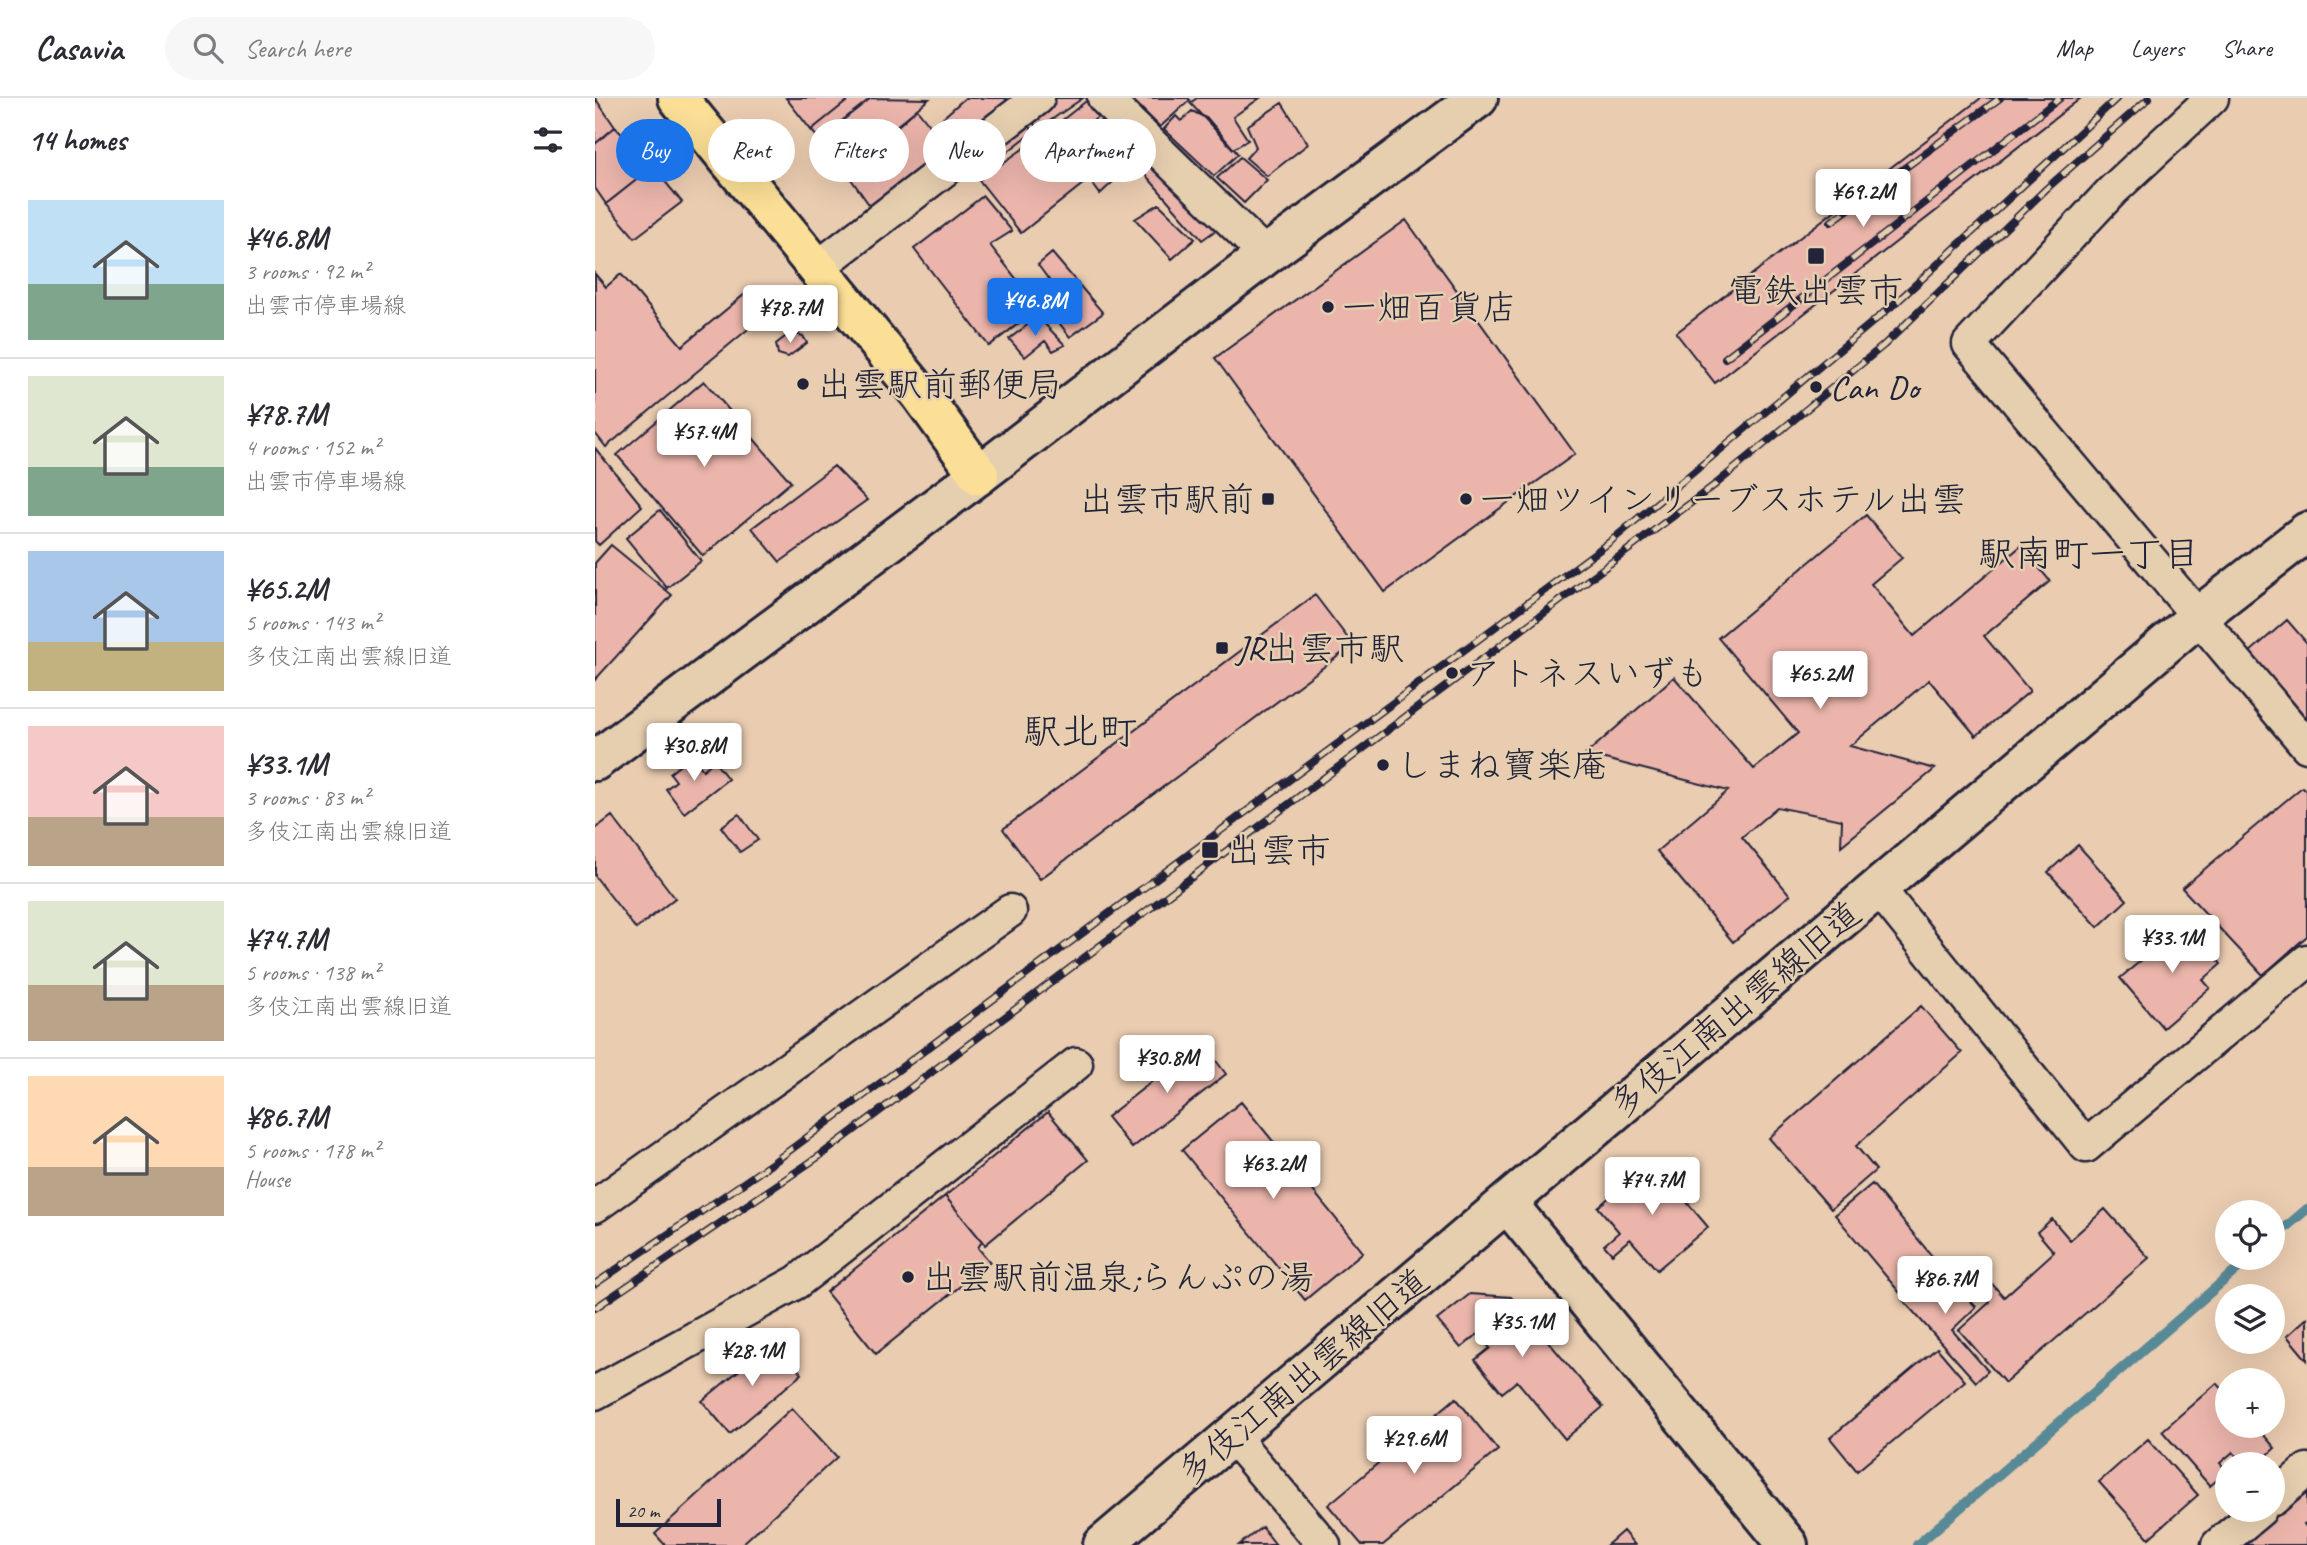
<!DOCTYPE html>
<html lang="en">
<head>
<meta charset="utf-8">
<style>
	:root { --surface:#fff; --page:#f7f7f7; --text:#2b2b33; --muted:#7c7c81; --line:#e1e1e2; --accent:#1a73e8 }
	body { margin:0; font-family:Caveat,"Klee One",sans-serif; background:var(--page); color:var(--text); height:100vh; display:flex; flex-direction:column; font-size:26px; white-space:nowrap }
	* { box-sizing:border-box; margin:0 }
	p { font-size:23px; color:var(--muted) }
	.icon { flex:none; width:38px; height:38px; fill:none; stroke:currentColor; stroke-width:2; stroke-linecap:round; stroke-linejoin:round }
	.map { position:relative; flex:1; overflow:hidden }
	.drawer { display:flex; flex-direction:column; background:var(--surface); width:595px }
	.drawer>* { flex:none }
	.guide { position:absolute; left:21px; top:21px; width:665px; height:63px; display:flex; gap:14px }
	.fabs { position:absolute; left:1620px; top:1102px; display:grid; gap:14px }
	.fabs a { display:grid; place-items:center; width:70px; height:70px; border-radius:50%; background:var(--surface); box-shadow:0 7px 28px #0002; font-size:35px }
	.scale { position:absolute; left:21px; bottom:18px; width:105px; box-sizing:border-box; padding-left:7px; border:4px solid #22223b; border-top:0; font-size:19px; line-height:24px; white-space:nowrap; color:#22223b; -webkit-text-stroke:5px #e6cfaf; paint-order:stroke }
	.price { position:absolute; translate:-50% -60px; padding:0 16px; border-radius:7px; background:#fff; color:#222; font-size:23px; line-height:46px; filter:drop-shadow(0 2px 4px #0008) }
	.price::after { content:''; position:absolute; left:50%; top:42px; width:21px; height:16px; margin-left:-10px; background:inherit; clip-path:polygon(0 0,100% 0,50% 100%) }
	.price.on { background:var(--accent); color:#fff }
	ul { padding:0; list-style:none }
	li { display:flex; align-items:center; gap:21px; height:175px; padding:0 28px }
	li+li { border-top:2px solid var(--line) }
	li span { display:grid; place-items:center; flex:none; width:196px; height:140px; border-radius:0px; color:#555 }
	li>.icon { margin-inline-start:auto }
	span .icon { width:84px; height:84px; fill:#fffc; stroke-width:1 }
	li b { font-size:30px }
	h2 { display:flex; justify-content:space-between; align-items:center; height:84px; padding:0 28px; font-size:30px }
	.pill { padding:0 24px; border-radius:32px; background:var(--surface); box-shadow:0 7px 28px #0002; font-size:24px; line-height:63px }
	.pill.on { background:var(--accent); color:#fff }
	header { display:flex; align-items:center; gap:42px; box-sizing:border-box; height:98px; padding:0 35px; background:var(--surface); border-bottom:2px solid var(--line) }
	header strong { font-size:33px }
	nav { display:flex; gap:38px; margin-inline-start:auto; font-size:24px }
	.search { width:490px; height:63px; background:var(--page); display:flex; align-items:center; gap:18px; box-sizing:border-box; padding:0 24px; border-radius:38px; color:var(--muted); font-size:26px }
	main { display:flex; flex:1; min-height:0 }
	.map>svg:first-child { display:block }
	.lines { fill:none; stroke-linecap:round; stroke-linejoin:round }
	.stream { stroke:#598997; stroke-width:10 }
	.building { fill:#ebb5ab; stroke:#22223b; stroke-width:2 }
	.minor-casing { stroke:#22223b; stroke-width:37 }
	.tertiary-casing { stroke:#22223b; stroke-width:44 }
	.primary-casing { stroke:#22223b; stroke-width:44 }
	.minor { stroke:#e6cfaf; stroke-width:32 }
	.tertiary { stroke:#e6cfaf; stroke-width:38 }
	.primary { stroke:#fbdf96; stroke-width:38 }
	.rail-casing { stroke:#22223b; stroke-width:8 }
	.rail { stroke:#e6cfaf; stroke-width:5; stroke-dasharray:16; stroke-linecap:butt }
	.poi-dot { fill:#22223b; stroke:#e6cfaf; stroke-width:2.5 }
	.labels { text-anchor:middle; stroke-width:5; stroke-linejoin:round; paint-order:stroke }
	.poi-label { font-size:35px; fill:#22223b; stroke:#e6cfaf; text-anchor:start }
	.street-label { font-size:35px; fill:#22223b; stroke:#e6cfaf }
	.neighbourhood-label { font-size:37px; fill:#22223b; stroke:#e6cfaf }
	.quarter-label { font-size:38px; fill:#22223b; stroke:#e6cfaf }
</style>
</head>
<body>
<header>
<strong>Casavia</strong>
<div class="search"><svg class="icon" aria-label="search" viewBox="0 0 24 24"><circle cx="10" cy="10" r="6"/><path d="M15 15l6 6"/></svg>Search here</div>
<nav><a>Map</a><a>Layers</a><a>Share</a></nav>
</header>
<main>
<section class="drawer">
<h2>14 homes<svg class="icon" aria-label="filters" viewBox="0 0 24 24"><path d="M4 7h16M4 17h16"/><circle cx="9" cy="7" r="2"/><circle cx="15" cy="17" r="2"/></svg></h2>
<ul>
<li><span style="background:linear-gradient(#bfe0f5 60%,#7fa58c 0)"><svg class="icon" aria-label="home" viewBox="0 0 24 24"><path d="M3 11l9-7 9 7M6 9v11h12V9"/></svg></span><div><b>¥46.8M</b><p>3 rooms · 92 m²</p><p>出雲市停車場線</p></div></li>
<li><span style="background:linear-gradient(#dfe7d0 65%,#7fa58c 0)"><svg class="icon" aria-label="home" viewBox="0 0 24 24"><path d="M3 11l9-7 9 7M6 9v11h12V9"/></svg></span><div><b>¥78.7M</b><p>4 rooms · 152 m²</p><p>出雲市停車場線</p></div></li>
<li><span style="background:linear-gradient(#a9c7e8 65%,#c2b280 0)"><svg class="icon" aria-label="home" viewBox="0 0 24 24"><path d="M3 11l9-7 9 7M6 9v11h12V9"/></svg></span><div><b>¥65.2M</b><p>5 rooms · 143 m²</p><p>多伎江南出雲線旧道</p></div></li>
<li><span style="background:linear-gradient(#f6c9c9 65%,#b9a48a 0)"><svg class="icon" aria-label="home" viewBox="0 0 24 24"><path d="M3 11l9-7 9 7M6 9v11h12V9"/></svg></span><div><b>¥33.1M</b><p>3 rooms · 83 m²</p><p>多伎江南出雲線旧道</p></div></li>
<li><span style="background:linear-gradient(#dfe7d0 60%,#b9a48a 0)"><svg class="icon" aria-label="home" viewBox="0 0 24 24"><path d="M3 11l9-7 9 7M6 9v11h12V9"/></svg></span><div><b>¥74.7M</b><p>5 rooms · 138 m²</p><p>多伎江南出雲線旧道</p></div></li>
<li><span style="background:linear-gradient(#ffd9b3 65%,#b9a48a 0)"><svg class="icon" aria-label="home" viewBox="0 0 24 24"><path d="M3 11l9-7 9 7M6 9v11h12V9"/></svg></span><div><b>¥86.7M</b><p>5 rooms · 178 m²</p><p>House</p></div></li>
</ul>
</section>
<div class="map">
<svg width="1712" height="1447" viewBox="0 0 1712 1447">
	<rect width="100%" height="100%" fill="#eaccb0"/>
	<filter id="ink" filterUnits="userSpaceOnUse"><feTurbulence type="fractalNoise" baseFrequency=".0143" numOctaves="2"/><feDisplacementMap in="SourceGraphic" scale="14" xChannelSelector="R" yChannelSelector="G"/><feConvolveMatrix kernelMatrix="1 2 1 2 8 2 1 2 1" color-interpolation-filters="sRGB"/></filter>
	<g filter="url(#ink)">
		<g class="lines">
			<!-- stream -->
			<path class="stream" d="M 1678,1140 L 1712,1111
				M 1322,1447 L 1655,1160"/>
		</g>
		<!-- building -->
		<path class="building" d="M 0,0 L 20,29 L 0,46 Z
			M 191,0 L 256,0 L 216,32 Z
			M 256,0 L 276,0 L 224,41 L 216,32 Z
			M 276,0 L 334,1 L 248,72 L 224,41 Z
			M 370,0 L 410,0 L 418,8 L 359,50 L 341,26 Z
			M 455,0 L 488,0 L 443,31 L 432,16 Z
			M 495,0 L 511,12 L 466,50 L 451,35 Z
			M 536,0 L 593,0 L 595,2 L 565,29 Z
			M 602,0 L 665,0 L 638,19 L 653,42 L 638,51 L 595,5 Z
			M 1386,0 L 1486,0 L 1120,285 L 1081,235 Z
			M 687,5 L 713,46 L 672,78 L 651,60 L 661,49 L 652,28 Z
			M 322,11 L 355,53 L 280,115 L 251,74 Z
			M 597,13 L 613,21 L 643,56 L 619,78 L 569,31 L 581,18 L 586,23 Z
			M 514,16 L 554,50 L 505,96 L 472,51 Z
			M 427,21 L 439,33 L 382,78 L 370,65 Z
			M 20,29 L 58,69 L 11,106 L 0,90 L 0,46 Z
			M 446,38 L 472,62 L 489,85 L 426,135 L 384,82 Z
			M 645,59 L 672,82 L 649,105 L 622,80 Z
			M 561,62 L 631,125 L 607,142 L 548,74 Z
			M 58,69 L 87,104 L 40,140 L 11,106 Z
			M 388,98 L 417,133 L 395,147 L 444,210 L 394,248 L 319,151 Z
			M 564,106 L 600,141 L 577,161 L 540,121 Z
			M 811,122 L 980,356 L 790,494 L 620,260 Z
			M 457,155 L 508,215 L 475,239 L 440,193 L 454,182 L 443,167 Z
			M 0,176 L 11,189 L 26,176 L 87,248 L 156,191 L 175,213 L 11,349 L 0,335 Z
			M 443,219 L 470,247 L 458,253 L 450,243 L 430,259 L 414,241 Z
			M 195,235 L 208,238 L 212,245 L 193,259 L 183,256 L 181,246 Z
			M 109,283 L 196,384 L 108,458 L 22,357 Z
			M 0,350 L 47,408 L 4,447 L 0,443 Z
			M 239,368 L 272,402 L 185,464 L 157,430 Z
			M 65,412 L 106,463 L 72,490 L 31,440 Z
			M 1271,417 L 1307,460 L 1276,486 L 1319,538 L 1426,448 L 1455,483 L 1389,538 L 1435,593 L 1381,638 L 1334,582 L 1255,648 L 1340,671 L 1246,748 L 1247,722 L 1182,709 L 1147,739 L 1195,797 L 1138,844 L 1062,753 L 1133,693 L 991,656 L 1079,579 L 1159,671 L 1203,635 L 1123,540 Z
			M 16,447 L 77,497 L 0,582 L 0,465 Z
			M 720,497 L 758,547 L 445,781 L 408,731 Z
			M 1692,522 L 1712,545 L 1712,621 L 1655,554 Z
			M 97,658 L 108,672 L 119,663 L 133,681 L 89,715 L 71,691 L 81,683 L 75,675 Z
			M 1707,689 L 1712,694 L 1712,838 L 1668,877 L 1587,790 Z
			M 144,716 L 163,742 L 145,754 L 126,729 Z
			M 17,718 L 80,800 L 41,831 L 0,778 L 0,731 Z
			M 1483,747 L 1532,802 L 1503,829 L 1453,774 Z
			M 1591,825 L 1626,866 L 1608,882 L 1615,890 L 1568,930 L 1525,880 Z
			M 1326,908 L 1367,955 L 1261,1048 L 1281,1072 L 1236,1111 L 1174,1040 Z
			M 607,944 L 631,976 L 537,1050 L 512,1019 Z
			M 646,1004 L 768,1154 L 710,1202 L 587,1052 Z
			M 453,1014 L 493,1062 L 390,1147 L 350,1098 Z
			M 1057,1063 L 1113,1129 L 1062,1172 L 1035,1141 L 1017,1156 L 1009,1147 L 1024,1134 L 1003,1109 Z
			M 1277,1086 L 1342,1164 L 1305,1195 L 1240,1117 Z
			M 350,1098 L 387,1143 L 383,1150 L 395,1164 L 281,1256 L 231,1194 Z
			M 1510,1111 L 1554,1160 L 1410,1285 L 1364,1232 L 1395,1204 L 1379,1185 L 1389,1177 L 1409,1199 L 1459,1154 L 1442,1134 L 1457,1121 L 1475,1142 Z
			M 1344,1168 L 1381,1209 L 1357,1232 L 1393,1273 L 1381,1284 L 1307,1201 Z
			M 875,1196 L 916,1199 L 1008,1309 L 970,1341 L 922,1283 L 907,1295 L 880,1262 L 895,1250 L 883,1236 L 866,1250 L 842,1222 Z
			M 1712,1220 L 1712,1262 L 1692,1238 Z
			M 179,1243 L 207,1276 L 135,1336 L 107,1303 Z
			M 1342,1250 L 1370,1283 L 1262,1373 L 1235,1340 Z
			M 1622,1285 L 1633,1297 L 1633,1328 L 1661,1328 L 1680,1350 L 1662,1367 L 1649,1367 L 1638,1354 L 1625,1365 L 1632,1373 L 1615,1388 L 1567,1333 Z
			M 861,1300 L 903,1352 L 788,1447 L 767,1447 L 733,1407 Z
			M 197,1310 L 242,1359 L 146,1447 L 70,1447 L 60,1436 Z
			M 1553,1341 L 1603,1397 L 1554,1440 L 1504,1384 Z
			M 1712,1393 L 1712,1424 L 1709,1426 L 1712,1430 L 1712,1447 L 1647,1447 Z
			M 667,1429 L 681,1447 L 644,1447 Z
			M 1028,1433 L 1040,1447 L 1012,1447 Z"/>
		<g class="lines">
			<!-- minor casing -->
			<g class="minor-casing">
				<path id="minor" d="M 509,0 L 671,157
					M 1617,0 L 1517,93 L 1374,246 L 1712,648
					M 222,170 L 443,0
					M 1283,790 L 1491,1048 L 1712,863
					M 0,1108 L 415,813
					M 0,1295 L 202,1184 L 481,966
					M 637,1338 L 729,1447
					M 1678,1401 L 1712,1372
					M 1623,1447 L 1665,1412"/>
			</g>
			<!-- tertiary casing -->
			<g class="tertiary-casing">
				<path id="tertiary" d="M 0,663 L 384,377 L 671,157 L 883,0
					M 912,1105 L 1193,1447
					M 508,1447 L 1604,518 L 1712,434"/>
			</g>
			<!-- primary casing -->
			<g class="primary-casing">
				<path id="primary" d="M 83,0 L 326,297 L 384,377"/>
			</g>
			<!-- minor -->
			<use href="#minor" class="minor"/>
			<!-- tertiary -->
			<use href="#tertiary" class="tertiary"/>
			<!-- primary -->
			<use href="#primary" class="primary"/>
			<!-- rail casing -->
			<g class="rail-casing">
				<path id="rail" d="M 1236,124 L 1405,0
					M 1130,260 L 1465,0
					M 0,1186 L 179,1064 L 1016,443 L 1304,202 L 1522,0
					M 0,1210 L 226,1057 L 1121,386 L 1289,247 L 1451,91 L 1554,0"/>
			</g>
			<!-- rail -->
			<use href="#rail" class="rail"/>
		</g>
	</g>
	<!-- markers -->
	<g class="poi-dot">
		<rect x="1212" y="149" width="18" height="18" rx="3.5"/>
		<circle cx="733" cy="209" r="7"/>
		<circle cx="208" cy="286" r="7"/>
		<circle cx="1221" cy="289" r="7"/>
		<rect x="666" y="394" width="14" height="14" rx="3.5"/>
		<circle cx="871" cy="401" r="7"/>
		<rect x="620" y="543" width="14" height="14" rx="3.5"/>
		<circle cx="857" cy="575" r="7"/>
		<circle cx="788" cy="667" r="7"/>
		<rect x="606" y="743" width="18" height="18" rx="3.5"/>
		<circle cx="313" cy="1179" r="7"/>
	</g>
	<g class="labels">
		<!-- poi labels -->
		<g class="poi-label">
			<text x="1221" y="204" text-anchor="middle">電鉄出雲市</text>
			<text x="747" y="221">一畑百貨店</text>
			<text x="222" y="298">出雲駅前郵便局</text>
			<text x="1235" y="301">Can Do</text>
			<text x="659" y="413" text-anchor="end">出雲市駅前</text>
			<text x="885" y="413">一畑ツインリーブスホテル出雲</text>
			<text x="641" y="562">JR出雲市駅</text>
			<text x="871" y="587">アトネスいずも</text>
			<text x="802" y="679">しまね寶楽庵</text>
			<text x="631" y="764">出雲市</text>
			<text x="327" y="1191">出雲駅前温泉;らんぷの湯</text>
		</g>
		<!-- street labels -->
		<g class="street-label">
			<text transform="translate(1140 911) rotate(-40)" y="12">多伎江南出雲線旧道</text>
			<text transform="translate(708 1278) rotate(-40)" y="12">多伎江南出雲線旧道</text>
		</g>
		<!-- neighbourhood labels -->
		<g class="neighbourhood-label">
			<text x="1494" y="468">駅南町一丁目</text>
		</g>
		<!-- quarter labels -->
		<g class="quarter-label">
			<text x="485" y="646">駅北町</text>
		</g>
	</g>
</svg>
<div class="fabs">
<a><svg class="icon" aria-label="locate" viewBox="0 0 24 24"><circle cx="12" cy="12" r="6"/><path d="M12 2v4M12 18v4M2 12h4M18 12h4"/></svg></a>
<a><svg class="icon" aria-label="layers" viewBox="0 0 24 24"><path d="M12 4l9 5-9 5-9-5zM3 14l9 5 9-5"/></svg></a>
<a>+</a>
<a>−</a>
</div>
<div class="scale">20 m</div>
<b class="price" style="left:1268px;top:131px">¥69.2M</b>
<b class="price on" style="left:440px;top:240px">¥46.8M</b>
<b class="price" style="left:195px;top:247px">¥78.7M</b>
<b class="price" style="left:109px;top:371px">¥57.4M</b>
<b class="price" style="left:1225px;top:613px">¥65.2M</b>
<b class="price" style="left:99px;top:685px">¥30.8M</b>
<b class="price" style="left:1577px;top:877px">¥33.1M</b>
<b class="price" style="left:572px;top:997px">¥30.8M</b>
<b class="price" style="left:678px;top:1103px">¥63.2M</b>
<b class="price" style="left:1057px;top:1119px">¥74.7M</b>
<b class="price" style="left:1350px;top:1218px">¥86.7M</b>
<b class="price" style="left:927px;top:1261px">¥35.1M</b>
<b class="price" style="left:157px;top:1290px">¥28.1M</b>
<b class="price" style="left:819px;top:1378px">¥29.6M</b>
<div class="guide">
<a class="pill on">Buy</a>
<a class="pill">Rent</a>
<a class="pill">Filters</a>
<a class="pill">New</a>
<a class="pill">Apartment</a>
</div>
</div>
</main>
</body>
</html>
